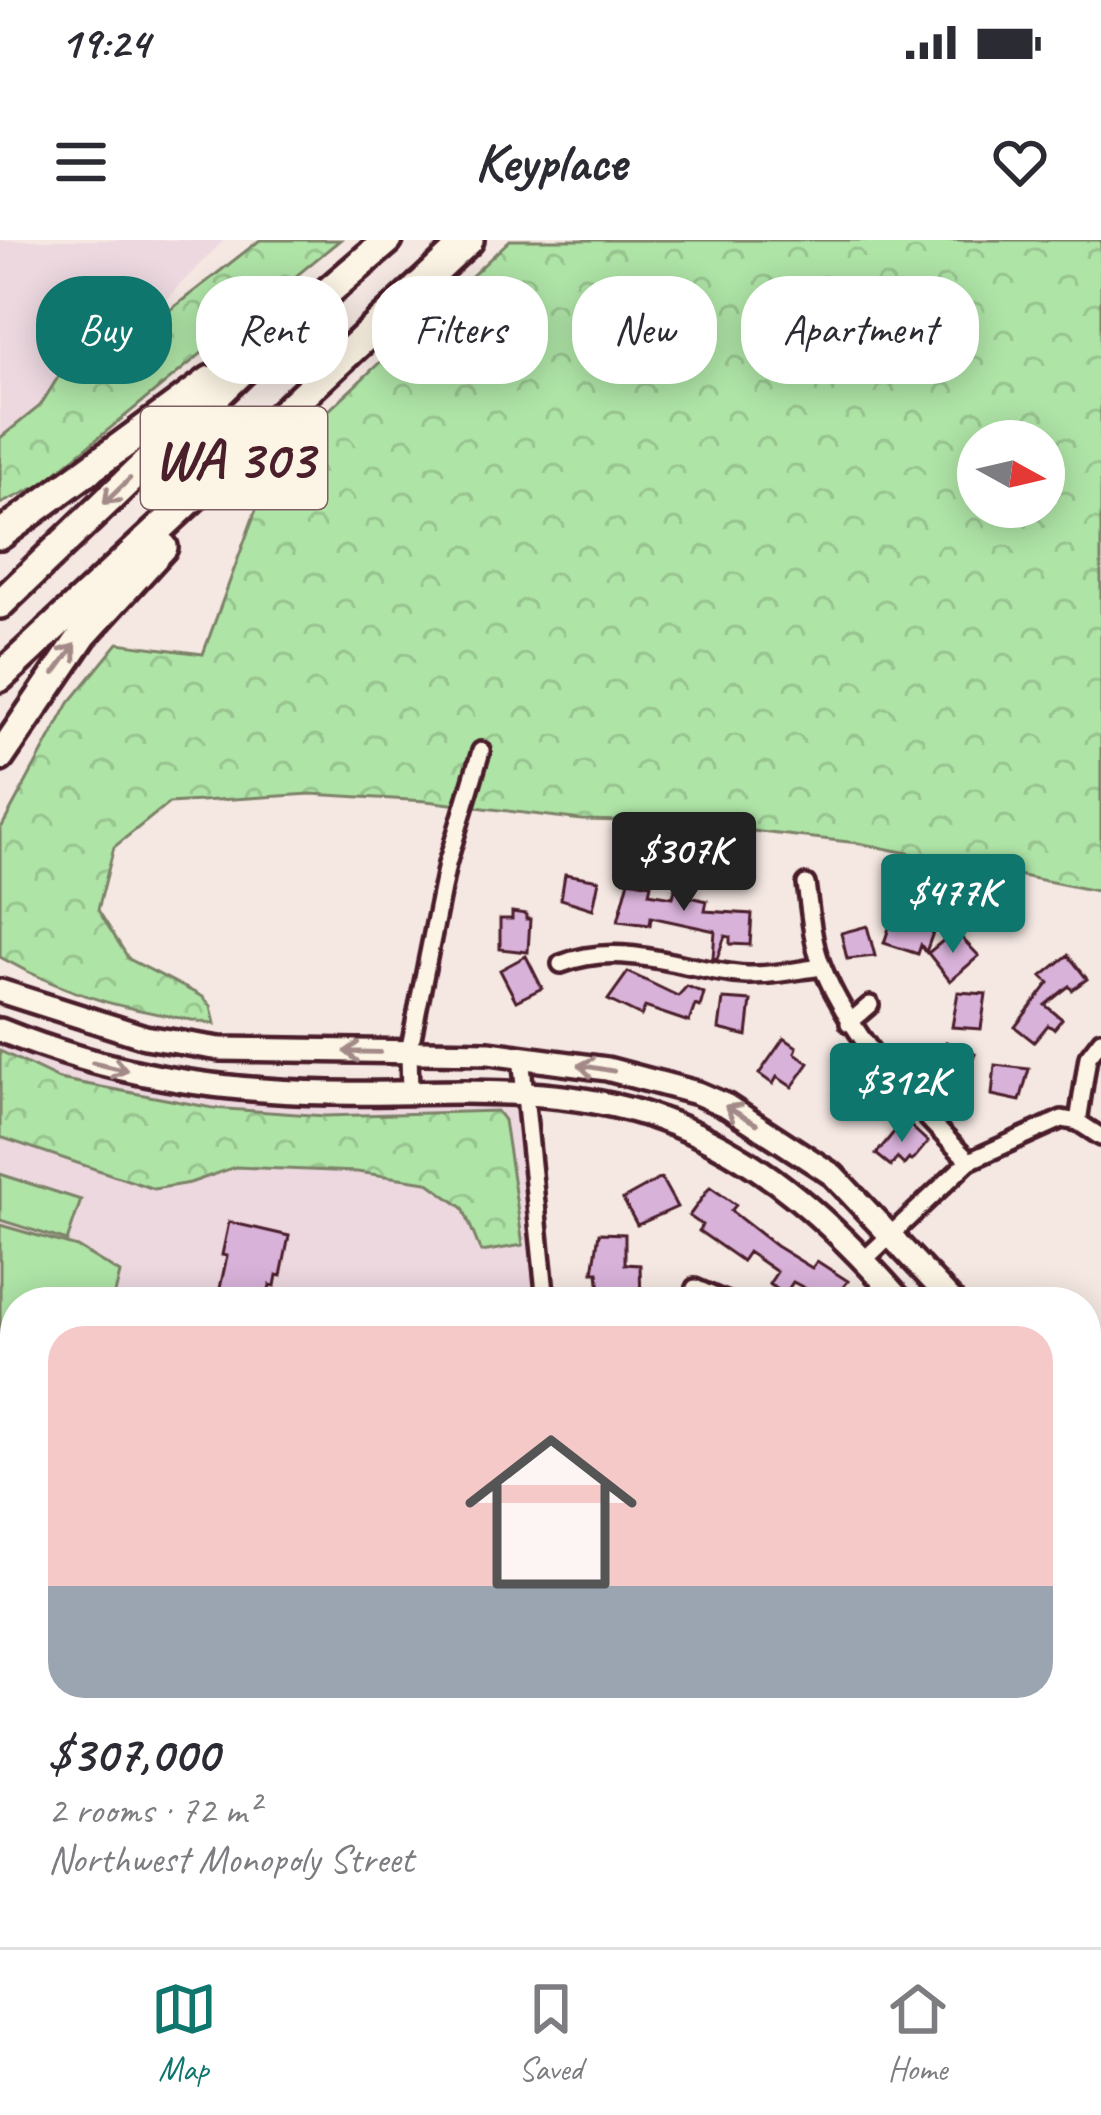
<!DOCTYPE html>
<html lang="en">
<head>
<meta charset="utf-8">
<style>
	:root { --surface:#fff; --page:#f2f2f3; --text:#2b2b33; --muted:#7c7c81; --line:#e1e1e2; --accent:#0f766e }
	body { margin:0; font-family:Caveat,sans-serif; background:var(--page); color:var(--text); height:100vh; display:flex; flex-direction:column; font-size:45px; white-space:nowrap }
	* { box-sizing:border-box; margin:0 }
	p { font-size:39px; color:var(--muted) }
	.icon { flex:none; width:66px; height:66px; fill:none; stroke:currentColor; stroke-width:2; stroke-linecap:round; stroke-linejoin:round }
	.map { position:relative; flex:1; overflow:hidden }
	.side { position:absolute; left:0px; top:1047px; width:1101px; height:660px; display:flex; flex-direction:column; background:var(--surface); border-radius:48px 48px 0 0; box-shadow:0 6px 30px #0003 }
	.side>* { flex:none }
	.banner { position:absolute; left:36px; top:36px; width:1029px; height:108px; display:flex; gap:24px }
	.needle { width:78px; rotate:98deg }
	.buttons { position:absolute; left:957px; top:180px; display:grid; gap:24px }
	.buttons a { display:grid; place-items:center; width:108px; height:108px; border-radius:50%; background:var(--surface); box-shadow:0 6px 30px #0003; font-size:60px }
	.price { position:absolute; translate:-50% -102px; padding:0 27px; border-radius:12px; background:var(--accent); color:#fff; font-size:39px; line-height:78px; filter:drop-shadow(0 3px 6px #0008) }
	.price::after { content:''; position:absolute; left:50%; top:72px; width:36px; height:27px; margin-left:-18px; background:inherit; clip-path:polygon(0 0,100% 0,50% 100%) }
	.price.active { background:#222; color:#fff }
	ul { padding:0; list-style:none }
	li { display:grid; align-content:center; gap:24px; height:636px; padding:0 48px }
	li span { display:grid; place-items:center; height:372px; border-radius:36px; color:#555 }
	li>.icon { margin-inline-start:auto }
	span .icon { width:216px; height:216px; fill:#fffc; stroke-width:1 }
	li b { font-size:51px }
	.pill { padding:0 42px; border-radius:48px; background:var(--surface); box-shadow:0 6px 30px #0003; font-size:42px; line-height:108px }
	.pill.active { background:var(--accent); color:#fff }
	.status { display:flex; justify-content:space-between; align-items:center; height:84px; padding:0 60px; background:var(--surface); direction:ltr }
	.status svg { height:33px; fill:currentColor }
	header { display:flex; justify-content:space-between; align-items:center; height:156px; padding:0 48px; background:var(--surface); font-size:54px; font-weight:700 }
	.menu { display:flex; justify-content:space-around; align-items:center; height:168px; border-top:3px solid var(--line); background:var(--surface); font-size:33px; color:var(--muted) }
	.menu a { display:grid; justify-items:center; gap:6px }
	.menu .active { color:var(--accent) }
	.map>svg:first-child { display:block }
	.built { fill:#edd8e0 }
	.green { fill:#aee4a6; stroke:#7c8268; stroke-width:3 }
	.forest { fill:url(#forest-crowns); stroke:#7c8268; stroke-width:3; fill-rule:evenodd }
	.building { fill:#d9b2da; stroke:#4a1f2b; stroke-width:3 }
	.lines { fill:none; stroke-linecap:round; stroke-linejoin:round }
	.street-casing { stroke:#4a1f2b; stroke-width:24 }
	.secondary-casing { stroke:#4a1f2b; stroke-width:30 }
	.highway-casing { stroke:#4a1f2b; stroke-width:36 }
	.street { stroke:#fcf5e5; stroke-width:15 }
	.secondary { stroke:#fcf5e5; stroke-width:21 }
	.highway { stroke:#fcf5e5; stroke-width:27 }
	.oneway { stroke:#a38a88 }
	.labels { text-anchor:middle; stroke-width:9; stroke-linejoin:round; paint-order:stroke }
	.shield { fill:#fcf5e5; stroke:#7f5f63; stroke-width:3 }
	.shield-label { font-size:57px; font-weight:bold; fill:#4a1f2b }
</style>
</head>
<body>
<div class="status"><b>19:24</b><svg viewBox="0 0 49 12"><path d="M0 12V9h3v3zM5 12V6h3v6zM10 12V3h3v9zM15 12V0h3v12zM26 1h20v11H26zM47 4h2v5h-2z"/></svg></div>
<header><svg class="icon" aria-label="menu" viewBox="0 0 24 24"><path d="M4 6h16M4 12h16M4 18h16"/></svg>Keyplace<svg class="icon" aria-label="heart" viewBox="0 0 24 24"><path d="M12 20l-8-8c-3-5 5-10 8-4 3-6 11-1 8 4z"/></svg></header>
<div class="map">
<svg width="1101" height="1707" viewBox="0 0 1101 1707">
	<defs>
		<pattern id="forest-crowns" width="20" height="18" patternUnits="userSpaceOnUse" patternTransform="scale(3)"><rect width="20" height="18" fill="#aee4a6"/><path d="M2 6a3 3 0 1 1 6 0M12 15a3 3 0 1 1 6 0" fill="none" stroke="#97c38f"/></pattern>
	</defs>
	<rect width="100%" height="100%" fill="#f5e8e3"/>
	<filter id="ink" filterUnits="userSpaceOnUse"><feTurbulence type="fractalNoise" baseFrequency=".00833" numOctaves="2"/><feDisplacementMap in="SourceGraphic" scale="24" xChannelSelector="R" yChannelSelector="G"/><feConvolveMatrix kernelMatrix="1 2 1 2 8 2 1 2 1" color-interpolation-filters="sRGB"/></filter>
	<g filter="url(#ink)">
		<!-- built -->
		<path class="built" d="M 0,0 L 224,0 L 25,203 L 0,209 Z
			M 0,790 L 170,841 L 522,852 L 546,1062 L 15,1062 L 15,1626 L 0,1624 Z"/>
		<!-- green -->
		<path class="green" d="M 0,934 L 81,960 L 67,1001 L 0,980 Z
			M 0,985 L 77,1007 L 120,1033 L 113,1062 L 15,1062 L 15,1273 L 0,1359 Z
			M 0,1624 L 15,1626 L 15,1692 L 266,1692 L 265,1707 L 0,1707 Z"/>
		<!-- forest -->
		<path class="forest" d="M 260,0 L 340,0 L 41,245 L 0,264 L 0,198 L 40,166 L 90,86 L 107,75 L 170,70 Z
			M 510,0 L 1101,0 L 1101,652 L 858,603 L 672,582 L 582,580 L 426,561 L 311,554 L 169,563 L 114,607 L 98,670 L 129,719 L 203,757 L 211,766 L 215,784 C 130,770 76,760 0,717 L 0,590 L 69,463 L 118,403 L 203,414 L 268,237 L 310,188 ZM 978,201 L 1044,201 L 1044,267 L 978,267 Z
			M 0,811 L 59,839 L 213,868 L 325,876 L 497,871 L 504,880 L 523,1005 L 481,1012 L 463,968 L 427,942 L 357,932 L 235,927 L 190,943 L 154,949 L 0,897 Z"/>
		<!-- building -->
		<path class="building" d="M 565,634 L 599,640 L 593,669 L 561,659 Z
			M 629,640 L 651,644 L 649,653 L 673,657 L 676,645 L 692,649 L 690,657 L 707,661 L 705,671 L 752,674 L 750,705 L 730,704 L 730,697 L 725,696 L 717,719 L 713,718 L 715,691 L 651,677 L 650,685 L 618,681 Z
			M 904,667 L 936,684 L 926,712 L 921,705 L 918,714 L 884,703 L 894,673 L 902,675 Z
			M 512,672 L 526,674 L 526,679 L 530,679 L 528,712 L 500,709 L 500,679 L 512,679 Z
			M 867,686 L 875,716 L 847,719 L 841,693 Z
			M 955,691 L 979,716 L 950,741 L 928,713 Z
			M 1068,715 L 1087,739 L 1072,750 L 1069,746 L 1045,765 L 1062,779 L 1054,789 L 1048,785 L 1034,802 L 1015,787 L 1049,743 L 1042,736 Z
			M 526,716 L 542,748 L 516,761 L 500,730 Z
			M 628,732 L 678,756 L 687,746 L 704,753 L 700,767 L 695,765 L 689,782 L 645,767 L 641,776 L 608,760 Z
			M 958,752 L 986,754 L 981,789 L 952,787 Z
			M 723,759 L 751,761 L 747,796 L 719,789 Z
			M 784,798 L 797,807 L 795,813 L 809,823 L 792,847 L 777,837 L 773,844 L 759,834 Z
			M 946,802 L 975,814 L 964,841 L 932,833 Z
			M 995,825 L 1029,829 L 1020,861 L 992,855 Z
			M 852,835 L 873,855 L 855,874 L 834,854 Z
			M 904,880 L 928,902 L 912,921 L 909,919 L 904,925 L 897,918 L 891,926 L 876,914 Z
			M 661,938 L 677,967 L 637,985 L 623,959 Z
			M 710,947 L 736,965 L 731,971 L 776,1006 L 812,1028 L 817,1021 L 848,1041 L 831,1062 L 793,1042 L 785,1054 L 769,1044 L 777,1032 L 748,1012 L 742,1021 L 699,991 L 702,985 L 689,976 Z
			M 229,982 L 289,996 L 281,1036 L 277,1035 L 275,1046 L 270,1045 L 266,1062 L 217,1062 L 227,1016 L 222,1015 Z
			M 599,993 L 625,994 L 625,1024 L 640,1025 L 641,1062 L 601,1062 L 598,1032 L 593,1032 Z
			M 1004,1692 L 1076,1692 L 1090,1694 L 1089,1707 L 1012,1707 Z"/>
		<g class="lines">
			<!-- street casing -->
			<g class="street-casing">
				<path id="street" d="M 806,644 C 810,668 811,695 819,718 C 845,792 914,866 969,921
					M 561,724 C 625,699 682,731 747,735 C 771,736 798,730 822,727
					M 849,783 L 870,765
					M 521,816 L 546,1062
					M 410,853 L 409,812 L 447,624 L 481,511
					M 1078,882 L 1088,817 L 1101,800
					M 865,1019 L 969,921 L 1062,879 L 1078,882 L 1101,897
					M 695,1048 L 727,1062
					M 1086,1427 L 1101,1416
					M 1086,1526 L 1101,1545
					M 526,1692 L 554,1707"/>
			</g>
			<!-- secondary casing -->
			<g class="secondary-casing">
				<path id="secondary" d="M 0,751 L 145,797 L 220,809 L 489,813 L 607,829 L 697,853 L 727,866 L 833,935 L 953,1062
					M 0,790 C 109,834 212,851 330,853 C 445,855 564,840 673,884 C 767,921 837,988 902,1062
					M 1086,1213 L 1101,1230
					M 1086,1274 L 1101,1291"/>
			</g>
			<!-- highway casing -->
			<g class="highway-casing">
				<path id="highway" d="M 0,295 L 211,140
					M 0,364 L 293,82 L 388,0
					M 0,437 L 469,0
					M 0,517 L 83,395 L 163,307"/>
			</g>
			<!-- street -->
			<use href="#street" class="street"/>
			<!-- secondary -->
			<use href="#secondary" class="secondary"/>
			<!-- highway -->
			<use href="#highway" class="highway"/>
		</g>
		<!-- one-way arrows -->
		<defs><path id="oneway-shaft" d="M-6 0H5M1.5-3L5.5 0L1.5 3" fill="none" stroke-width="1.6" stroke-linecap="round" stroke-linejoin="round" transform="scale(3)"/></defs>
		<g class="oneway">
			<use href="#oneway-shaft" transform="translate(117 251) rotate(136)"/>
			<use href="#oneway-shaft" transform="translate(65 419) rotate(-54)"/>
			<use href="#oneway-shaft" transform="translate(362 812) rotate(-179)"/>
			<use href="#oneway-shaft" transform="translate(110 827) rotate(13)"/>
			<use href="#oneway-shaft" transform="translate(596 828) rotate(-170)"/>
			<use href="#oneway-shaft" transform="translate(741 875) rotate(-150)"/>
		</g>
	</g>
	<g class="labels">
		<!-- shield labels -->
		<rect class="shield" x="141" y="167" width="186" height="102" rx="9"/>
		<g class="shield-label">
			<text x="234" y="238">WA 303</text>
		</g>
	</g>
</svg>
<div class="buttons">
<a><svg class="needle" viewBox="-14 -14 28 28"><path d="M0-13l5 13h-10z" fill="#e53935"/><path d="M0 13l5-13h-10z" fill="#7c7c81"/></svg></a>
</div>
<b class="price active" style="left:684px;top:674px">$307K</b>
<b class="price" style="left:953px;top:716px">$477K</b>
<b class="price" style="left:902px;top:905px">$312K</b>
<div class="banner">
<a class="pill active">Buy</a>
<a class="pill">Rent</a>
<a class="pill">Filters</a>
<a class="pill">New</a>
<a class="pill">Apartment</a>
</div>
<section class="side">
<ul>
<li><span style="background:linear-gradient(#f6c9c9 70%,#9aa5b1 0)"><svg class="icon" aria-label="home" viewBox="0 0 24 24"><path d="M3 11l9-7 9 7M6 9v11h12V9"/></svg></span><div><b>$307,000</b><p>2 rooms · 72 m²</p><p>Northwest Monopoly Street</p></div></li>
</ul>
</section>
</div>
<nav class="menu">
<a class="active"><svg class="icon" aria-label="map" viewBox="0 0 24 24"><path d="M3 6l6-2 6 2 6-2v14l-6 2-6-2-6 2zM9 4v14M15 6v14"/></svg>Map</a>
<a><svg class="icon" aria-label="saved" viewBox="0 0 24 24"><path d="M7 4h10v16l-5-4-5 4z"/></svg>Saved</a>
<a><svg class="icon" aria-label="home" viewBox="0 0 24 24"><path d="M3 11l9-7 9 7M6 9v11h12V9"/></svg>Home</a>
</nav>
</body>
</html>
